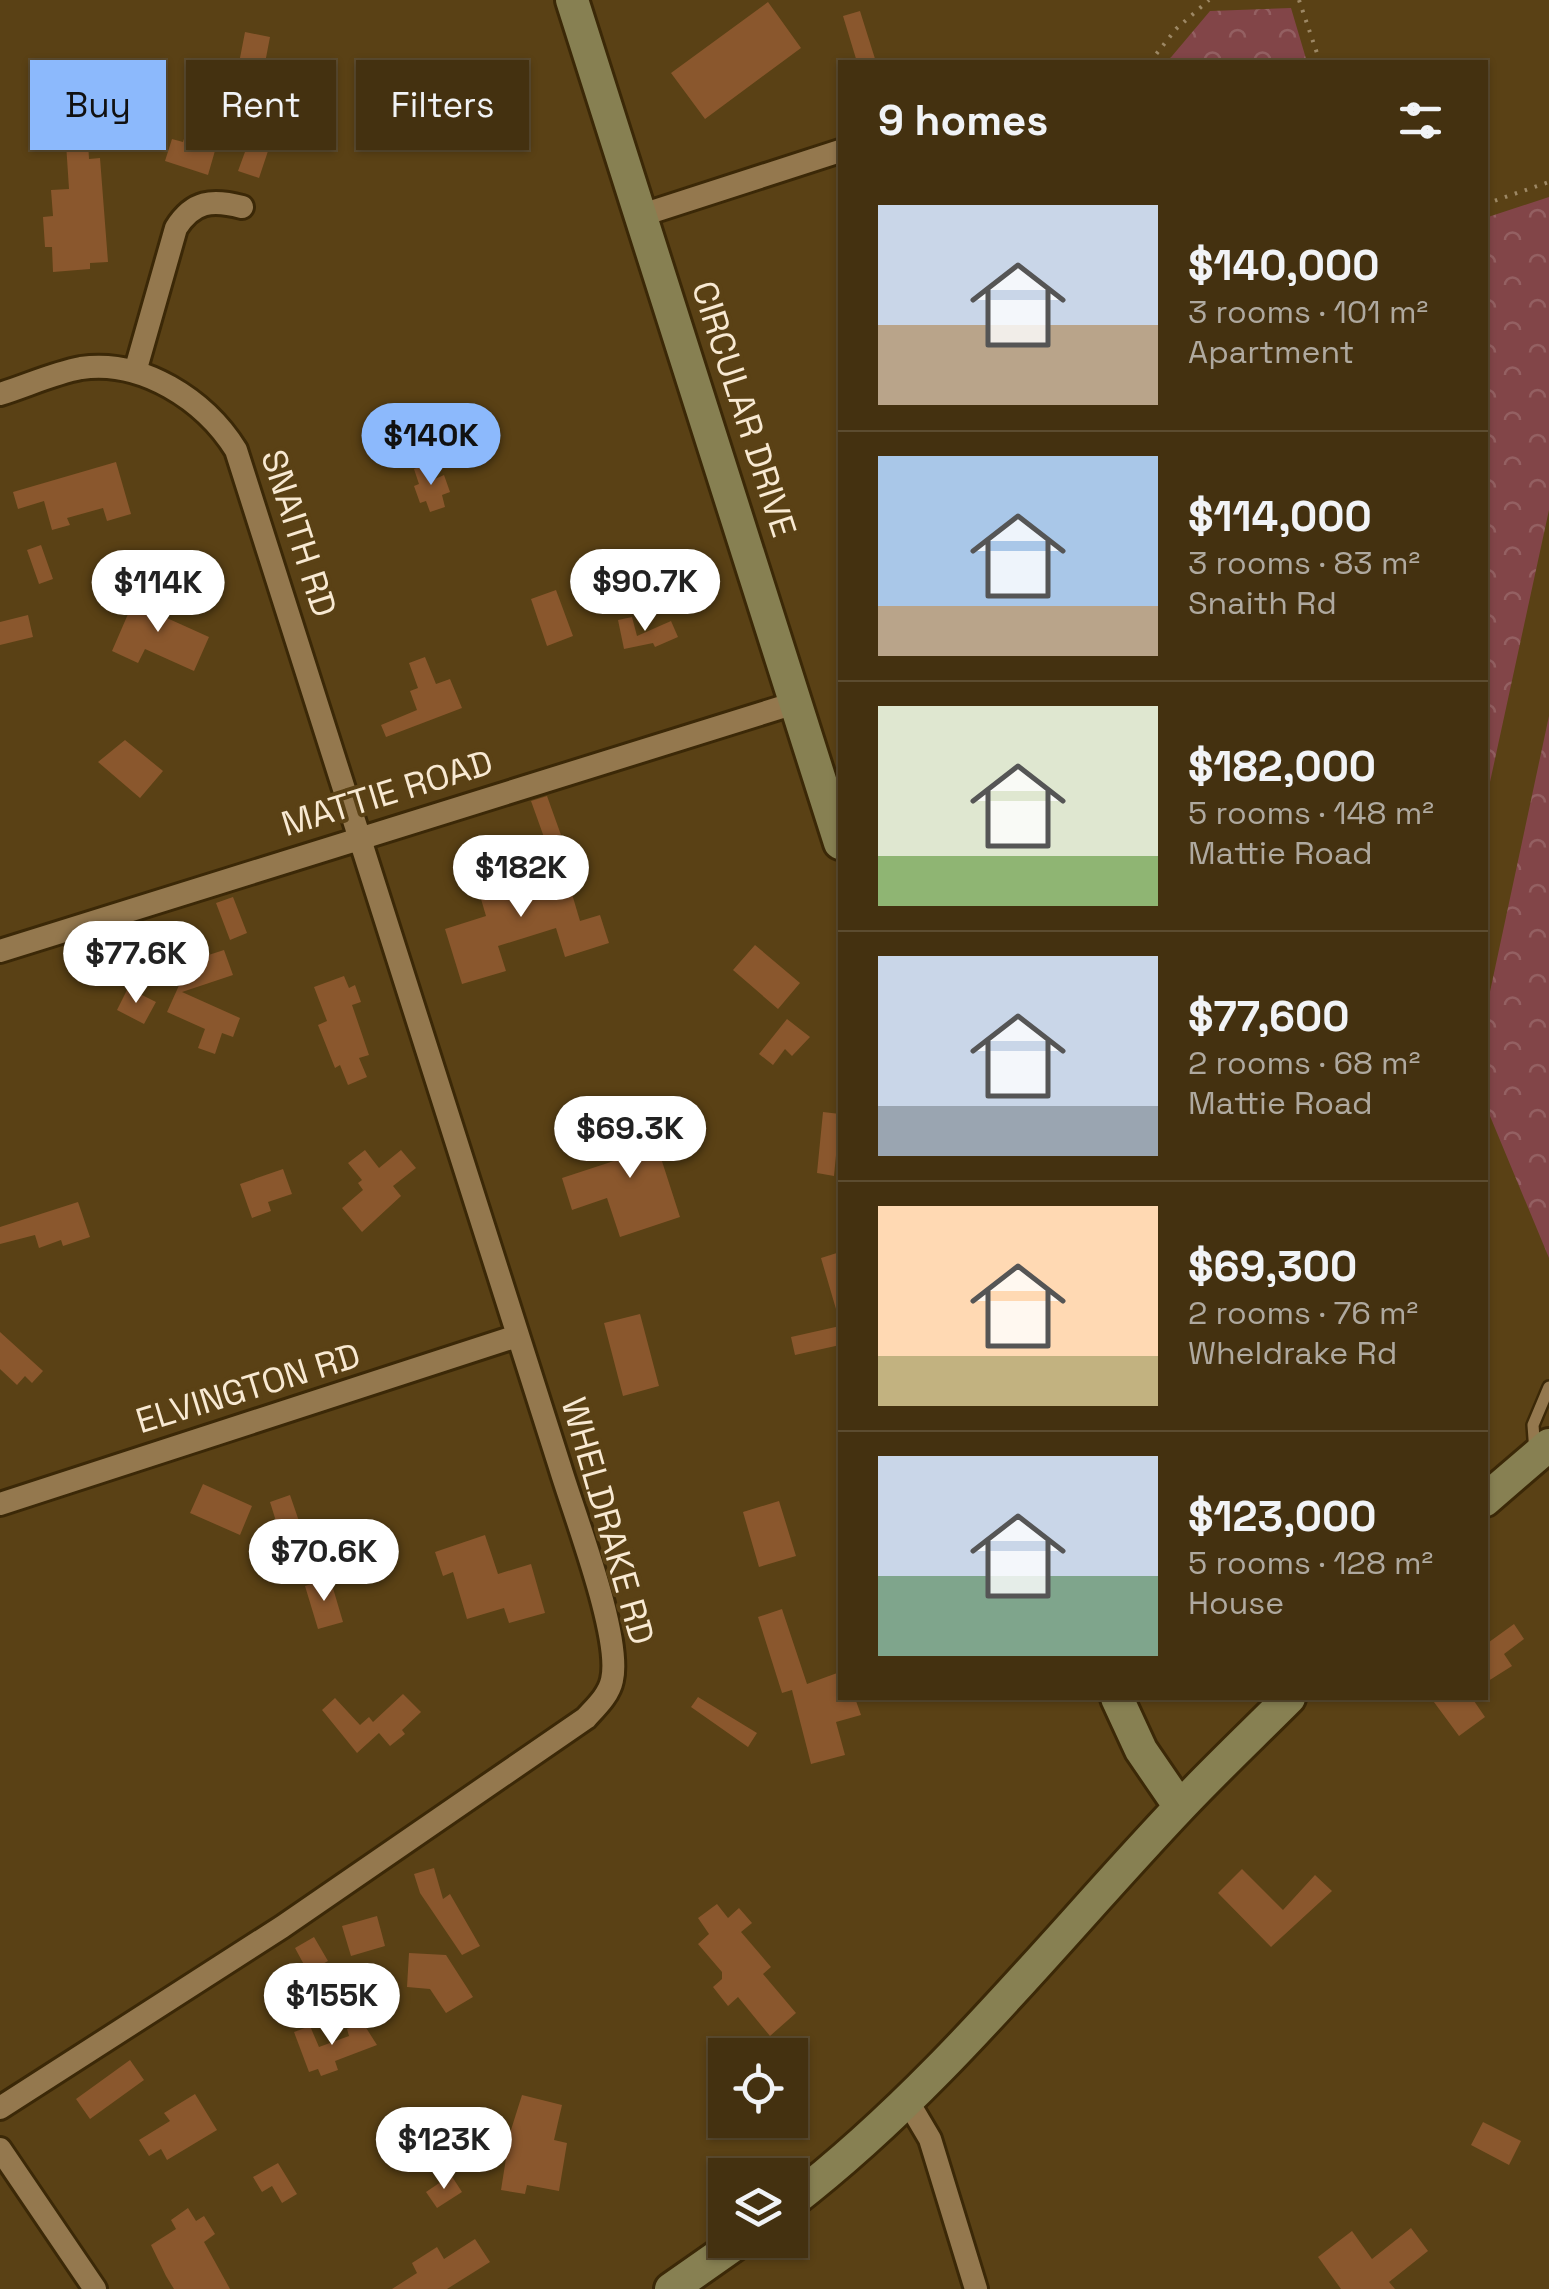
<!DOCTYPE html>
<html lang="en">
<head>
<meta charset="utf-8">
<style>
	:root { --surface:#443110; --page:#4b3919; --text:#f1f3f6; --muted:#afa99f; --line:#5c4c30; --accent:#8cb9fc }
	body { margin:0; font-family:"Space Grotesk",sans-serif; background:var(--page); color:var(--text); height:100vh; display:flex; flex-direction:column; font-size:38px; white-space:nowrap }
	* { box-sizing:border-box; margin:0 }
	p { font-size:32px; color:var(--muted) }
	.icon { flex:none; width:55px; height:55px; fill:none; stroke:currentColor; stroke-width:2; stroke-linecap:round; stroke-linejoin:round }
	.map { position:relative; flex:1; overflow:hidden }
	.sheet { position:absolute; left:838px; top:60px; width:650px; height:1640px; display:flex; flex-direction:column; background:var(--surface); border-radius:0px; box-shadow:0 2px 8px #0004,0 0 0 2px var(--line) }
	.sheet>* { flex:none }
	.banner { position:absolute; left:30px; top:60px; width:658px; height:90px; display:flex; gap:20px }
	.fabs { position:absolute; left:708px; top:2038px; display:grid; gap:20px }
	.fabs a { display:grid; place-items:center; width:100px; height:100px; border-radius:0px; background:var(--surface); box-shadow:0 2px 8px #0004,0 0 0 2px var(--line); font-size:50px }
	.price { position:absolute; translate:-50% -85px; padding:0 22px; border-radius:35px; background:#fff; color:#222; font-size:32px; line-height:65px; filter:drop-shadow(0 2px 5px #0008) }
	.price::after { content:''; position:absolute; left:50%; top:60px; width:30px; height:22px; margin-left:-15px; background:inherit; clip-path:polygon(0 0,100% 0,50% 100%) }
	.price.active { background:var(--accent); color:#111 }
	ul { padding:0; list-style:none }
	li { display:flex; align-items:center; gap:30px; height:250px; padding:0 40px }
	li+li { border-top:2px solid var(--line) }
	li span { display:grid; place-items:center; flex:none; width:280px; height:200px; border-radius:0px; color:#555 }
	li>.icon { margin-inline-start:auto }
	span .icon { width:120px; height:120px; fill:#fffc; stroke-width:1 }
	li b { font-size:42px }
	h2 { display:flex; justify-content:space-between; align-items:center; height:120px; padding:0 40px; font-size:42px }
	.chip { padding:0 35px; border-radius:0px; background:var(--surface); box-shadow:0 2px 8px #0004,0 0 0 2px var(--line); font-size:35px; line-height:90px }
	.chip.active { background:var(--accent); color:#111 }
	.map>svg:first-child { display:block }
	.forest { fill:url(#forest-crowns) }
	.building { fill:#8a572d }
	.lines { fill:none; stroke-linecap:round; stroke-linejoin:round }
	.lane-casing { stroke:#3b2807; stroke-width:16 }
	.street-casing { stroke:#3b2807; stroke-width:28 }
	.secondary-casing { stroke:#3b2807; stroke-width:38 }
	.path { stroke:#9d8865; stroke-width:4; stroke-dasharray:2.5 8; stroke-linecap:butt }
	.lane { stroke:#94784e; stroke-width:11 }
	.street { stroke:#94784e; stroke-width:22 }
	.secondary { stroke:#878052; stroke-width:32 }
	.labels { text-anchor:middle; stroke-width:8; stroke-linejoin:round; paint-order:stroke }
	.street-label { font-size:35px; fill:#f8e9d2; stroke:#5a4115 }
</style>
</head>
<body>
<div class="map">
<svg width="1549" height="2289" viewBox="0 0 1549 2289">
	<defs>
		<pattern id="forest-crowns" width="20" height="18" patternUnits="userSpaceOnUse" patternTransform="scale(2.5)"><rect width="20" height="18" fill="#824548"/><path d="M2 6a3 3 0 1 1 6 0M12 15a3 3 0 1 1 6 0" fill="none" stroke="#946062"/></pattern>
	</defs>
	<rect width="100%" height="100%" fill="#5a4115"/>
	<!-- forest -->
	<path class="forest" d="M 1291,8 L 1307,62 L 1167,62 L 1210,11 Z
		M 1549,197 L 1549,510 L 1485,805 L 1485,218 Z
		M 1549,716 L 1549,1258 L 1485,1104 L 1485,1015 Z"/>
	<!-- building -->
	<path class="building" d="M 768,2 L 801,48 L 705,119 L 671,73 Z
		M 860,11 L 876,62 L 857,62 L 843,16 Z
		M 245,32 L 270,37 L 265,63 L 240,58 Z
		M 239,86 L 258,90 L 249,127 L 231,122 Z
		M 194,106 L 225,116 L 208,175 L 165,161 L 172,139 L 183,142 Z
		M 249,141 L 269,148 L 259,178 L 238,171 Z
		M 88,142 L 89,159 L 100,158 L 108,262 L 90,263 L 90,269 L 53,272 L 52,247 L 45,247 L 43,217 L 53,216 L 51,190 L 69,189 L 66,143 Z
		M 116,462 L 131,514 L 107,521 L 103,508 L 67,518 L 70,525 L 52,530 L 44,501 L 18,509 L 13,492 Z
		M 429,463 L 435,479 L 444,475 L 450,492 L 442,495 L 445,507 L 430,512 L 426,501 L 420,503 L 414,486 L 419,484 L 414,469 Z
		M 41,545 L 53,579 L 39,584 L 27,550 Z
		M 556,590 L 573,636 L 547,646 L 531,599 Z
		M 138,591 L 164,602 L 158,614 L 209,637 L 194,671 L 145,649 L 138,663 L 112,651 Z
		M 28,615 L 33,637 L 0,645 L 0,622 Z
		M 632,617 L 637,636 L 671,621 L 678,637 L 655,647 L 653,643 L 624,649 L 618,620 Z
		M 425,657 L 436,684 L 450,679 L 462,708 L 386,737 L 381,725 L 417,710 L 410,691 L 418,688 L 409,663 Z
		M 125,740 L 163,771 L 140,798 L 98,762 Z
		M 547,796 L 561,835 L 545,840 L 531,801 Z
		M 550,859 L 555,877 L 562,875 L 568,895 L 572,894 L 580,921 L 600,915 L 609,943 L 565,957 L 556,928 L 498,946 L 506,971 L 462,984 L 445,929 L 486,916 L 476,882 Z
		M 233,897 L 247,933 L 230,940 L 216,903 Z
		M 108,935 L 123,978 L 108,982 L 102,962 L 95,964 L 93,957 L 87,958 L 82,942 Z
		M 755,945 L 800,983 L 778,1009 L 733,970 Z
		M 224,950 L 233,975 L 182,992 L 240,1018 L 233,1037 L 222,1033 L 215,1054 L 198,1048 L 205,1029 L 167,1012 L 190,961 Z
		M 344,976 L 349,988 L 355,985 L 361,1002 L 352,1005 L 369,1055 L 359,1058 L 367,1077 L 348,1085 L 340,1065 L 335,1068 L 318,1025 L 327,1021 L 314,987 Z
		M 128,988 L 156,1002 L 144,1024 L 117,1010 Z
		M 787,1019 L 810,1037 L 792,1056 L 785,1049 L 773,1065 L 759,1054 Z
		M 823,1112 L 840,1114 L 834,1176 L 817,1173 Z
		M 668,1122 L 677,1146 L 659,1152 L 680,1217 L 620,1237 L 607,1198 L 572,1210 L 562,1178 L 620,1159 L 611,1132 L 631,1126 L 634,1133 Z
		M 365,1150 L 379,1168 L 401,1150 L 416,1168 L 393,1186 L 401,1196 L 362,1232 L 342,1208 L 363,1190 L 358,1183 L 362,1180 L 348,1163 Z
		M 283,1169 L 292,1194 L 268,1202 L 271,1211 L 252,1218 L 240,1184 Z
		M 78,1202 L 90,1237 L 63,1246 L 61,1240 L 39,1248 L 35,1235 L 0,1244 L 0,1227 Z
		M 840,1252 L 840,1308 L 836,1309 L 821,1258 Z
		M 640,1314 L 659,1386 L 623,1396 L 604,1323 Z
		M 840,1326 L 840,1345 L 795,1355 L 791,1337 Z
		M 0,1332 L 43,1371 L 32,1383 L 25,1376 L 17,1385 L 0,1369 Z
		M 203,1484 L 252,1506 L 240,1535 L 190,1513 Z
		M 290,1495 L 301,1527 L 280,1534 L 270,1502 Z
		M 779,1501 L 796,1556 L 759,1567 L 743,1512 Z
		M 485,1535 L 498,1574 L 531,1564 L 545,1613 L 509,1623 L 504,1608 L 467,1619 L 453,1572 L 443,1576 L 435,1552 Z
		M 330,1578 L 343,1622 L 318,1629 L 305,1586 Z
		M 782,1609 L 807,1684 L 840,1672 L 840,1698 L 855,1698 L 861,1715 L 836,1722 L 845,1755 L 811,1764 L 792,1690 L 782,1693 L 758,1617 Z
		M 1514,1624 L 1524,1639 L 1504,1654 L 1512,1666 L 1485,1683 L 1485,1645 Z
		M 403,1694 L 421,1712 L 402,1730 L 405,1734 L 390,1746 L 379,1733 L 357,1753 L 322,1710 L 335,1698 L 360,1725 L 369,1717 L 373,1722 Z
		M 698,1697 L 757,1733 L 748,1747 L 691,1707 Z
		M 1431,1698 L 1472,1698 L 1485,1717 L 1459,1736 Z
		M 434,1868 L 443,1899 L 450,1894 L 480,1946 L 462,1955 L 420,1893 L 414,1874 Z
		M 1242,1869 L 1283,1910 L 1315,1875 L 1332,1891 L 1271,1947 L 1218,1893 Z
		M 717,1904 L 728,1918 L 739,1908 L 752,1923 L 741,1932 L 771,1967 L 763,1974 L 796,2013 L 770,2036 L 738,1997 L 728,2006 L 713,1987 L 722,1979 L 722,1972 L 698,1944 L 709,1934 L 698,1918 Z
		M 377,1916 L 385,1946 L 351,1956 L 342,1926 Z
		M 314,1937 L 328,1961 L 308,1972 L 295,1948 Z
		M 409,1953 L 446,1955 L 473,1997 L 446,2013 L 430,1989 L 407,1987 Z
		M 363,2023 L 377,2045 L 335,2061 L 338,2070 L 321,2076 L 318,2069 L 309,2072 L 294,2032 L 310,2026 L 319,2047 L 349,2036 L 347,2029 Z
		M 130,2060 L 144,2080 L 90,2119 L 76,2099 Z
		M 195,2094 L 217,2130 L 167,2160 L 161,2149 L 149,2156 L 139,2140 L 170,2121 L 164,2113 Z
		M 522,2095 L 562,2105 L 554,2140 L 567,2143 L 559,2191 L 527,2185 L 525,2194 L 501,2190 L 510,2133 Z
		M 1483,2122 L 1521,2141 L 1509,2165 L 1471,2145 Z
		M 278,2163 L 297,2194 L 282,2203 L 272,2186 L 262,2192 L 253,2177 Z
		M 451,2175 L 462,2192 L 437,2208 L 426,2192 Z
		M 188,2208 L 196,2221 L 204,2216 L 215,2234 L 204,2242 L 230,2289 L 174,2289 L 166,2276 L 151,2245 L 176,2229 L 171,2220 Z
		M 1411,2228 L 1428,2251 L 1389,2282 L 1395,2289 L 1341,2289 L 1318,2257 L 1352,2231 L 1372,2259 Z
		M 475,2239 L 490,2262 L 447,2289 L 392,2289 L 417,2273 L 412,2263 L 437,2247 L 444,2259 Z"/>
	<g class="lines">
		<!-- lane casing -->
		<g class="lane-casing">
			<path id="lane" d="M 1535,1452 L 1533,1425 L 1549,1387"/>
		</g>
		<!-- street casing -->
		<g class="street-casing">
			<path id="street" d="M 639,216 L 840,151
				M 135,372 L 176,228 C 193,201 212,199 242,207
				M 0,394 C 26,386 54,373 81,368 C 142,359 205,400 236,450 L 560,1467 C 574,1514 622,1637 612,1680 C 609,1695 596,1707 586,1718 L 282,1927 L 0,2108
				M 0,951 L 795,703
				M 0,1504 L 517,1336
				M 907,2100 L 930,2139 L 976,2289
				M 0,2149 L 95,2289"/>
		</g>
		<!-- secondary casing -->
		<g class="secondary-casing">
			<path id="secondary" d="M 572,0 L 840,843
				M 1485,1500 L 1549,1445
				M 1117,1698 L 1141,1750 L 1180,1807
				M 790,2203 C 938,2089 1053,1941 1181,1806 C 1216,1769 1253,1734 1289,1698
				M 671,2289 L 741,2240"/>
		</g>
		<!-- path -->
		<path class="path" d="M 1299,0 L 1320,62
			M 1150,62 L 1176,29 L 1209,0
			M 1485,204 L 1549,182"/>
		<!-- lane -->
		<use href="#lane" class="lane"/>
		<!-- street -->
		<use href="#street" class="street"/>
		<!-- secondary -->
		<use href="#secondary" class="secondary"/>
	</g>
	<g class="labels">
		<!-- street labels -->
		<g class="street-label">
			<text transform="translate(744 409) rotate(72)" y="12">CIRCULAR DRIVE</text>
			<text transform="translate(299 533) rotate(72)" y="12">SNAITH RD</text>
			<text transform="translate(387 793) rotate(-17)" y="12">MATTIE ROAD</text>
			<text transform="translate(248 1388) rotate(-17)" y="12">ELVINGTON RD</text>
			<text transform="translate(608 1521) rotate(74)" y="12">WHELDRAKE RD</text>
		</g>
	</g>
</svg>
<div class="fabs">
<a><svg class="icon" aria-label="locate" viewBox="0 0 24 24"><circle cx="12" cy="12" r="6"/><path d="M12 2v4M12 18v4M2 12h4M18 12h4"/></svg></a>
<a><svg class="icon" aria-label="layers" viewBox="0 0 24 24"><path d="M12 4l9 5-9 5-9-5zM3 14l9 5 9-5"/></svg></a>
</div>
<b class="price active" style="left:431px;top:488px">$140K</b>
<b class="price" style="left:645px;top:634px">$90.7K</b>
<b class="price" style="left:158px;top:635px">$114K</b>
<b class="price" style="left:521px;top:920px">$182K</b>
<b class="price" style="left:136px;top:1006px">$77.6K</b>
<b class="price" style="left:630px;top:1181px">$69.3K</b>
<b class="price" style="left:324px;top:1604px">$70.6K</b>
<b class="price" style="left:332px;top:2048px">$155K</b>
<b class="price" style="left:444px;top:2192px">$123K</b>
<div class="banner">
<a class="chip active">Buy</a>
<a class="chip">Rent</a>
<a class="chip">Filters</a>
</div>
<section class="sheet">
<h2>9 homes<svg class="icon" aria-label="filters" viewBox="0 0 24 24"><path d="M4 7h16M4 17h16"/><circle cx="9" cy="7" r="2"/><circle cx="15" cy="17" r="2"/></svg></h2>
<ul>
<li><span style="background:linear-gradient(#c9d6e8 60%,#b9a48a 0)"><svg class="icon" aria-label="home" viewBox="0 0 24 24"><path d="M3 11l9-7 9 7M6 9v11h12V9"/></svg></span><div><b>$140,000</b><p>3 rooms · 101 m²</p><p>Apartment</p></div></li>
<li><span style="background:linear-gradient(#a9c7e8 75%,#b9a48a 0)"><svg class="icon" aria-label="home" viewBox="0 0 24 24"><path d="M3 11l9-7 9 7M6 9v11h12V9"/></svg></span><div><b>$114,000</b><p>3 rooms · 83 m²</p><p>Snaith Rd</p></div></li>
<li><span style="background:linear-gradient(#dfe7d0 75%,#8fb573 0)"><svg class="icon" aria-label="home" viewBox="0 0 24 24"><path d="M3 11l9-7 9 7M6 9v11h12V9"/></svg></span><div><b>$182,000</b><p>5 rooms · 148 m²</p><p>Mattie Road</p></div></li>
<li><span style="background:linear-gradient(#c9d6e8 75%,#9aa5b1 0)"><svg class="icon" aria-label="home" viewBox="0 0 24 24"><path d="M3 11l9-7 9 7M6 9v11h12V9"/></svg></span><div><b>$77,600</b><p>2 rooms · 68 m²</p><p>Mattie Road</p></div></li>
<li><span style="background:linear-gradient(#ffd9b3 75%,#c2b280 0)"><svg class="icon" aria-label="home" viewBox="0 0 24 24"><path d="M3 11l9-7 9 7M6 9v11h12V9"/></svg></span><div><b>$69,300</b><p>2 rooms · 76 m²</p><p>Wheldrake Rd</p></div></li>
<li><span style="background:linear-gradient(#c9d6e8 60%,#7fa58c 0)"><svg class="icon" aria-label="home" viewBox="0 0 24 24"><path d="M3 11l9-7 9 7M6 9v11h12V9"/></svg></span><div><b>$123,000</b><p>5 rooms · 128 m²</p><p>House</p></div></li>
</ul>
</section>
</div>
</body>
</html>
